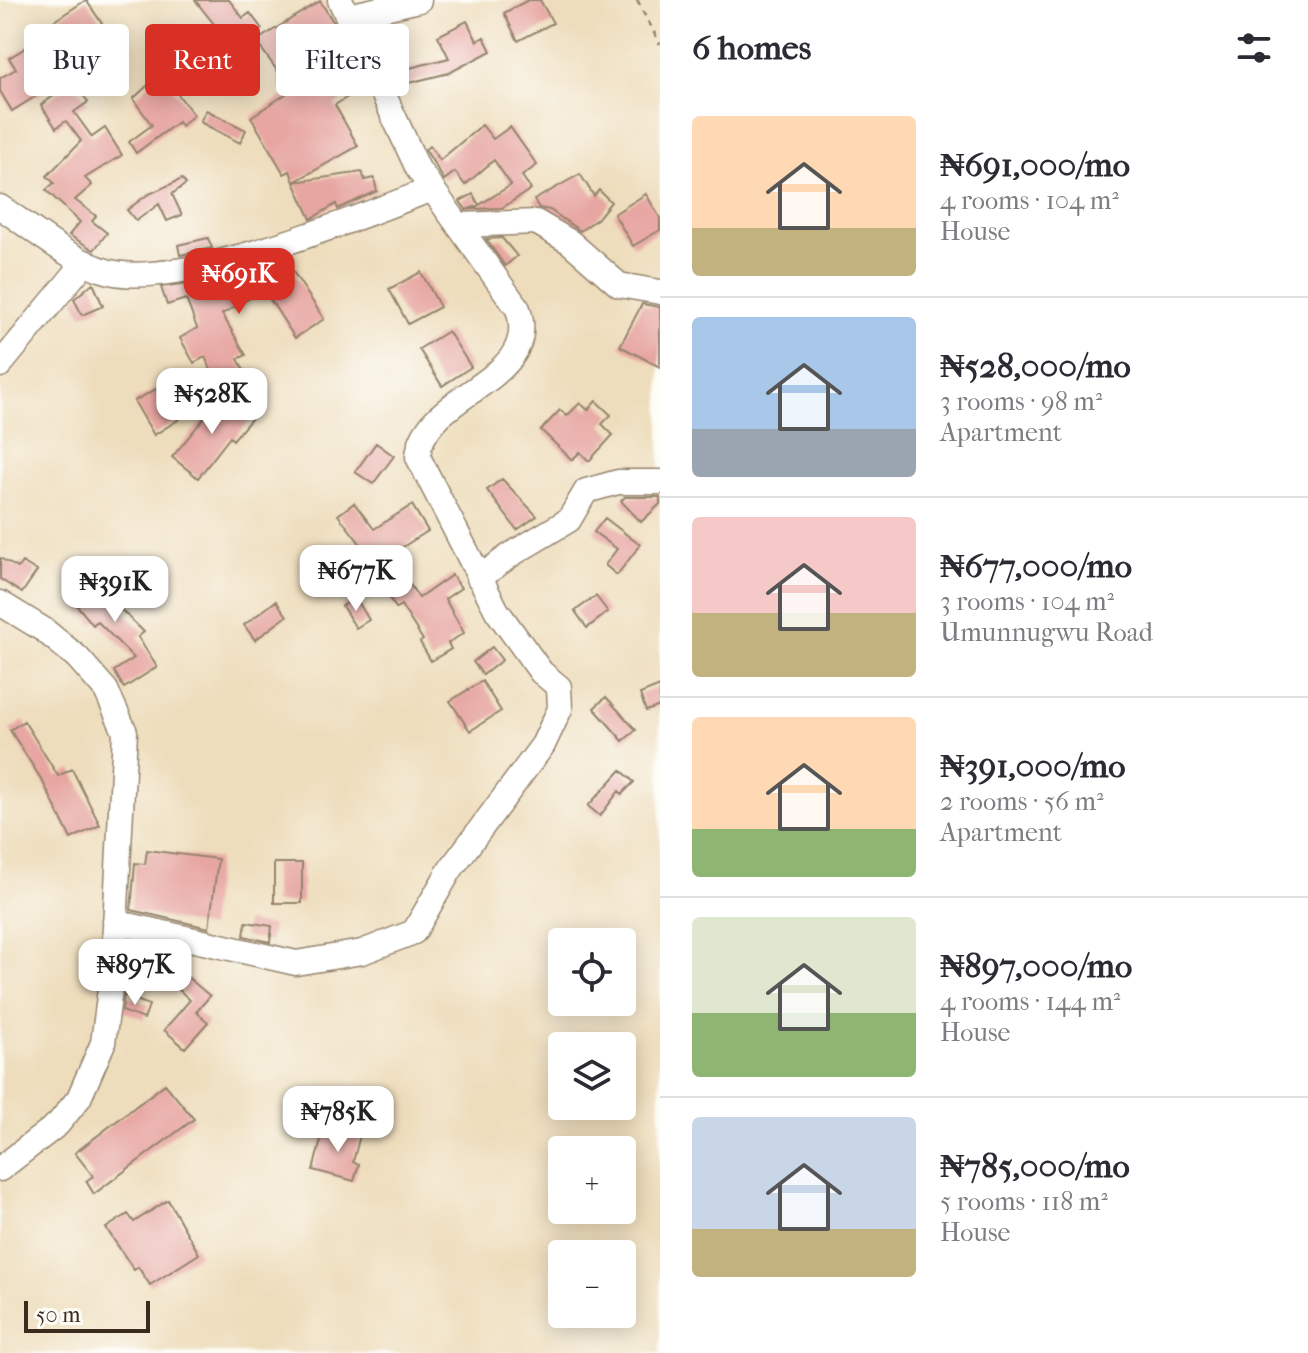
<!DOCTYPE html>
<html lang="en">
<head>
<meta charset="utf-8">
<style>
	:root { --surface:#fff; --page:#f2f2f3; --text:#2b2b33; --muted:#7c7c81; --line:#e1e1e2; --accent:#d93025 }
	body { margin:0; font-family:"IM FELL French Canon",serif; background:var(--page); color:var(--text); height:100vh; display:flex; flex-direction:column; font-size:30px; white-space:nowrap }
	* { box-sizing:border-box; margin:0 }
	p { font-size:26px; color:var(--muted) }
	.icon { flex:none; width:44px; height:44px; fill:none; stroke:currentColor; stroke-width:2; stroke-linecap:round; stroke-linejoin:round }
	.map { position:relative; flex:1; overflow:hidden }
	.details { display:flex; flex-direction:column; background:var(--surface); width:648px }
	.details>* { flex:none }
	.hud { position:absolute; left:24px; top:24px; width:516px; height:72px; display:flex; gap:16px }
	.fabs { position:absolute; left:548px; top:928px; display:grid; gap:16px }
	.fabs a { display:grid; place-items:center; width:88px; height:88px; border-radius:8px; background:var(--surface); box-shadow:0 4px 20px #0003; font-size:40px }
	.scale { position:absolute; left:24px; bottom:20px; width:126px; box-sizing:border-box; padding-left:8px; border:4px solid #3b2a1e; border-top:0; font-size:22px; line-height:28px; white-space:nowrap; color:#3b2a1e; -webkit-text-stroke:6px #fdfcf7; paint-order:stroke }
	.price { position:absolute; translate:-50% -68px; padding:0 18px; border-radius:16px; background:#fff; color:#222; font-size:26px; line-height:52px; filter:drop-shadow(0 2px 4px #0008) }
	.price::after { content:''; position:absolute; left:50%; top:48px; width:24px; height:18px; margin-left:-12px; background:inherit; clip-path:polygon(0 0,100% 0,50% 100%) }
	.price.current { background:var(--accent); color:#fff }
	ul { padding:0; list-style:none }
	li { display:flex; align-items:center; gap:24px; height:200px; padding:0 32px }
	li+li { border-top:2px solid var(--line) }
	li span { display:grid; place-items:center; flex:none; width:224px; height:160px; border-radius:8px; color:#555 }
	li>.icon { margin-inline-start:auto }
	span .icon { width:96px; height:96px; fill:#fffc; stroke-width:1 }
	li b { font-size:34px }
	h2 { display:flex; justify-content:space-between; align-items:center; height:96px; padding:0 32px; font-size:34px }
	.chip { padding:0 28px; border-radius:8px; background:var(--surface); box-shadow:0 4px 20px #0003; font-size:28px; line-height:72px }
	.chip.current { background:var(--accent); color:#fff }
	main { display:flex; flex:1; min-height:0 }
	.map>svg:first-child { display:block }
	.building { fill:#e7a6a2 }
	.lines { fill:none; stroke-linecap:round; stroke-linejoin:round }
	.minor-casing { stroke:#94846d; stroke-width:27 }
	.path { stroke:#94846d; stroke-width:3; stroke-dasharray:6 6; stroke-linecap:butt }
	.minor { stroke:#fff; stroke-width:24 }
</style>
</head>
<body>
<main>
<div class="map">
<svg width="660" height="1353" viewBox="0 0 660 1353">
	<rect width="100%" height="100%" fill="#fdfcf7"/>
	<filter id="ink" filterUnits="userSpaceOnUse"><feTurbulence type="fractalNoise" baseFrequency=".0125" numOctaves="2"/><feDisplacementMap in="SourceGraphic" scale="16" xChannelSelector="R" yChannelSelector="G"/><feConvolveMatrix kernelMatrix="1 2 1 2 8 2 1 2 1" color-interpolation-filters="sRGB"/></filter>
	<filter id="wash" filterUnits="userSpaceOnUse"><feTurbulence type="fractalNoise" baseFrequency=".006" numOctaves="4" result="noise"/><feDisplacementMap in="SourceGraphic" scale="32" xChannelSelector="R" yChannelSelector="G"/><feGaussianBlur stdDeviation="1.8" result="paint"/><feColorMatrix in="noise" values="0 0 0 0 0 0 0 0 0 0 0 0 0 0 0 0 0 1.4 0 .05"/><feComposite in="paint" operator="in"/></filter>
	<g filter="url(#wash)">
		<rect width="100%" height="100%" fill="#eeddbc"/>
		<g id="blocks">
			<!-- building -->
			<path class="building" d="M 86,0 L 116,44 L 77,72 L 61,50 L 30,69 L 44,91 L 12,111 L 0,91 L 0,78 L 16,69 L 9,58 L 38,40 L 34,34 Z
				M 195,0 L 229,0 L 243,18 L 250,13 L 262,29 L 233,48 Z
				M 528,0 L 540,0 L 553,23 L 518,41 L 504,13 Z
				M 320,1 L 336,26 L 324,34 L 357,91 L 335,105 L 358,146 L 294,182 L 290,171 L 284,174 L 251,117 L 286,94 L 278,78 L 281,76 L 256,41 Z
				M 467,21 L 477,41 L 484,37 L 491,51 L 449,73 L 396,86 L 390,73 L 449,58 L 438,36 Z
				M 161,73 L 194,115 L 181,126 L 178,122 L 136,153 L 129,142 L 152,125 L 133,99 Z
				M 73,82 L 88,102 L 74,112 L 92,137 L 105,128 L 122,155 L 85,178 L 92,185 L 75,200 L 96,216 L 92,221 L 107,233 L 94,250 L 69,235 L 80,222 L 46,190 L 54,183 L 47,176 L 81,141 L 66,121 L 56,128 L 41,105 Z
				M 206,110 L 246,130 L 240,143 L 200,122 Z
				M 482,125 L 493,139 L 510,127 L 537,165 L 522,176 L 531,189 L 502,208 L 473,209 L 478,206 L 466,210 L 460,201 L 473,194 L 479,205 L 511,185 L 494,160 L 465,185 L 455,172 L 444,180 L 425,149 L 430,146 L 440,160 Z
				M 362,172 L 365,180 L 374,178 L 377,191 L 338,209 L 336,204 L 311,219 L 294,182 Z
				M 580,174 L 594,196 L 599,190 L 611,202 L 597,219 L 580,231 L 550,210 L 539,208 L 534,200 Z
				M 182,179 L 186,184 L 172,194 L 182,215 L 167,221 L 159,204 L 136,221 L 127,210 L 147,195 Z
				M 646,194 L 660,218 L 660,230 L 633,246 L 614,214 Z
				M 208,238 L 212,248 L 180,255 L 178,245 Z
				M 502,238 L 517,256 L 505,266 L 486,239 Z
				M 286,261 L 324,319 L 295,338 L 264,290 L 222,314 L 246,355 L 238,359 L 246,374 L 219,387 L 205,357 L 194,363 L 180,338 L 197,328 L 186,299 L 167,305 L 161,287 L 201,281 L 203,292 L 238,272 L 247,286 Z
				M 421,272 L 440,307 L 408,324 L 389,289 Z
				M 93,283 L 103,306 L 82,315 L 74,299 Z
				M 642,304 L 660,307 L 660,367 L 620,346 Z
				M 448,331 L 471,367 L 442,386 L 419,349 Z
				M 156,389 L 178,420 L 154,435 L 134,401 Z
				M 224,394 L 252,418 L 233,440 L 230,437 L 198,478 L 172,457 Z
				M 596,401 L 611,415 L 602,424 L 613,435 L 589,461 L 580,452 L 572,460 L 541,430 L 560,410 L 567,416 L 580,403 L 588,410 Z
				M 376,443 L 394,456 L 373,484 L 355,472 Z
				M 502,479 L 537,516 L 517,530 L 487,490 Z
				M 625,497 L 660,497 L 660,504 L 641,522 L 621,501 Z
				M 354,503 L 374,529 L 412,505 L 428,531 L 390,555 L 419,598 L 452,575 L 461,588 L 445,599 L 464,633 L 448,643 L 451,649 L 431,661 L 420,642 L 423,640 L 401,605 L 396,608 L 376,578 L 383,573 L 338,515 Z
				M 605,518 L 640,545 L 617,575 L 605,565 L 617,549 L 594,532 Z
				M 0,558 L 18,568 L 22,562 L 37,571 L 22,593 L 0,579 Z
				M 108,568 L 124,584 L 109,598 L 144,632 L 138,637 L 157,667 L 124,688 L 114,671 L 134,658 L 97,621 L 93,625 L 70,597 Z
				M 596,596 L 608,612 L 587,628 L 575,611 Z
				M 356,598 L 369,620 L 356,628 L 342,606 Z
				M 276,601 L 287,616 L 255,640 L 244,625 Z
				M 492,647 L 502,660 L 483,675 L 473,662 Z
				M 482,681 L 501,711 L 470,731 L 450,701 Z
				M 660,686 L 660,706 L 646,711 L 640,694 Z
				M 606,697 L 636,730 L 623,741 L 594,708 Z
				M 24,721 L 58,776 L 72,769 L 100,825 L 71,839 L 43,782 L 10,730 Z
				M 621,770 L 634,782 L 622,794 L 619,791 L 600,816 L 588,806 Z
				M 147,850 L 218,859 L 209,928 L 131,910 L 135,863 L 145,864 Z
				M 274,863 L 302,863 L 302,903 L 274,903 Z
				M 246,922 L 272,926 L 270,942 L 244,936 Z
				M 185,975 L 210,996 L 196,1012 L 208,1022 L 185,1048 L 164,1030 L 190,1000 L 175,986 Z
				M 124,995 L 149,1005 L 144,1019 L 122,1011 Z
				M 165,1084 L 194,1119 L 94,1194 L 86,1181 L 93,1176 L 75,1153 Z
				M 325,1125 L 360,1135 L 353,1162 L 359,1164 L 354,1181 L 313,1170 Z
				M 168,1200 L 199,1254 L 150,1285 L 138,1267 L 134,1270 L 106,1228 L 128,1214 L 134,1222 Z"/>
		</g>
	</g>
	<g filter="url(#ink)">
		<use href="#blocks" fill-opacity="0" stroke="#94846d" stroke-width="2"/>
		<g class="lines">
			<!-- minor casing -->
			<g class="minor-casing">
				<path id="minor" d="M 349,16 L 419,0
					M 0,207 C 34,229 71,262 110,272 C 183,289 360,217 432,189
					M 460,225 L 536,222 L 570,242 L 619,285 L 660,292
					M 0,365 L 85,262
					M 479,578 L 512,554 L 569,520 L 586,491 L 618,482 L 660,482
					M 0,603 L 44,630 L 77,657 L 106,690 L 125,732 L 113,966 L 103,1043 L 79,1098 L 58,1124 L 0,1169
					M 115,922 L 296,963 L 362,952 L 414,932 L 450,870 L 543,745 L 560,709 L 559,687 L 541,672 L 497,611 L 418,457 C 422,392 543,383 518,309 L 418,169 L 340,0"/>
			</g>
			<!-- path -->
			<path class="path" d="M 637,0 L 660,44"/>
			<!-- minor -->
			<use href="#minor" class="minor"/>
		</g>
	</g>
</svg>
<div class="fabs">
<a><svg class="icon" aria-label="locate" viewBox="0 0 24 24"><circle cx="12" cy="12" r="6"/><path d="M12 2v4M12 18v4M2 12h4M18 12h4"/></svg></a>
<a><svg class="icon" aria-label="layers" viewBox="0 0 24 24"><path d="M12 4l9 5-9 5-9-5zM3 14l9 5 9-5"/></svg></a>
<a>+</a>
<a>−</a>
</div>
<div class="scale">50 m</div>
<b class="price current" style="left:239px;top:316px">₦691K</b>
<b class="price" style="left:212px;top:436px">₦528K</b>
<b class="price" style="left:356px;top:613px">₦677K</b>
<b class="price" style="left:115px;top:624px">₦391K</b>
<b class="price" style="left:135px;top:1007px">₦897K</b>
<b class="price" style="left:338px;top:1154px">₦785K</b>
<div class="hud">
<a class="chip">Buy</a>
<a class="chip current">Rent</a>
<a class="chip">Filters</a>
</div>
</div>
<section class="details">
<h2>6 homes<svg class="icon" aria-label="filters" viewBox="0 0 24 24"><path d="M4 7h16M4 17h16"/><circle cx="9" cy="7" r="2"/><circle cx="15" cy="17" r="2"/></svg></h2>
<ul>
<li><span style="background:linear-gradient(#ffd9b3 70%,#c2b280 0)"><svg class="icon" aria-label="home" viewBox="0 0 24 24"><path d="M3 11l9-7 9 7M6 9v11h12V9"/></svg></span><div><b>₦691,000/mo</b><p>4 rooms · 104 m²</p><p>House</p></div></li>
<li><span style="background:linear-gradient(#a9c7e8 70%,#9aa5b1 0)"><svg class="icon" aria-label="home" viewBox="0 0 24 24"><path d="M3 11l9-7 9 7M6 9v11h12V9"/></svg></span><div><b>₦528,000/mo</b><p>3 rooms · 98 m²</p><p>Apartment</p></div></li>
<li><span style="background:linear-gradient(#f6c9c9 60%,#c2b280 0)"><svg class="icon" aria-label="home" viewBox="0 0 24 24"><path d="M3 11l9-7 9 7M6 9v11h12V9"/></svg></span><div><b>₦677,000/mo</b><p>3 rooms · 104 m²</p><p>Umunnugwu Road</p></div></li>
<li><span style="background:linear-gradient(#ffd9b3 70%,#8fb573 0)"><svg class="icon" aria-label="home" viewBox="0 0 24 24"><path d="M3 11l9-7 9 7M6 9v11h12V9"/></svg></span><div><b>₦391,000/mo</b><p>2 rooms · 56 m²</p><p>Apartment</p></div></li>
<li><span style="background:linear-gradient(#dfe7d0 60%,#8fb573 0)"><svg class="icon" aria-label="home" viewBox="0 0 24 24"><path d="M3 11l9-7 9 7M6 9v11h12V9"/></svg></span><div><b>₦897,000/mo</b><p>4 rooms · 144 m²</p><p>House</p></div></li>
<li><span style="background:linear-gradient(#c9d6e8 70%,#c2b280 0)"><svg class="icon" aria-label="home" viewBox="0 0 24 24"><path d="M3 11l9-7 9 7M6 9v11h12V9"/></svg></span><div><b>₦785,000/mo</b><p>5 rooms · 118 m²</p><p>House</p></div></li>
</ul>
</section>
</main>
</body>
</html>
